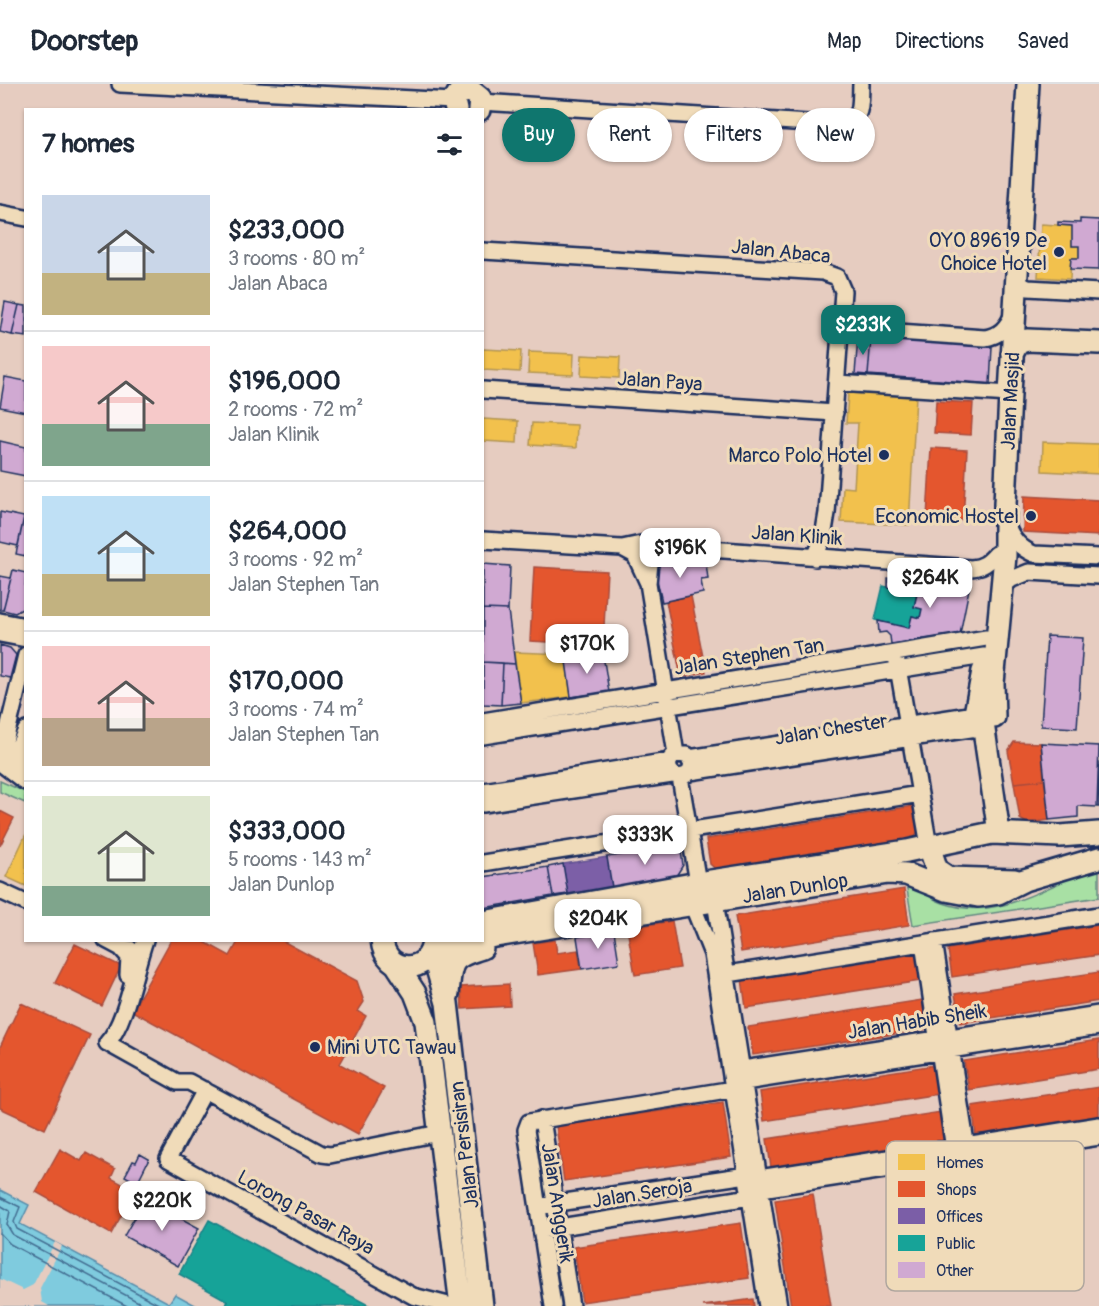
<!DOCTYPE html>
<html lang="en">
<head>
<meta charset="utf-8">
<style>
	:root { --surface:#fff; --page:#f2f2f3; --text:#1f2937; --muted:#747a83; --line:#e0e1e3; --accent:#0f766e }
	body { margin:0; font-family:Pangolin,sans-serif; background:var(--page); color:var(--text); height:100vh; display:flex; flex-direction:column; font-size:22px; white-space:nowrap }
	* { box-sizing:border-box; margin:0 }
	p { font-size:20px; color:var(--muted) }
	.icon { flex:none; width:33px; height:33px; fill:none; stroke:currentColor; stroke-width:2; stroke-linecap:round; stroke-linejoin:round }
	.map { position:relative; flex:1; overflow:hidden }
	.details { position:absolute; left:24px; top:24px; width:460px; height:834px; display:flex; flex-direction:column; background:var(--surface); border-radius:0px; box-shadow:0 2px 4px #0004 }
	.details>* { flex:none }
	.guide { position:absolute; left:502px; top:24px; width:506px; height:54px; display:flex; gap:12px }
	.price { position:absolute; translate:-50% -51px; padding:0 14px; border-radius:12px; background:#fff; color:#222; font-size:20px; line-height:39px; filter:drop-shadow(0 2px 3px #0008) }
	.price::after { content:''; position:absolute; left:50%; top:36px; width:18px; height:14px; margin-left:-9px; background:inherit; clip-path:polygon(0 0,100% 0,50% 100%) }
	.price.active { background:var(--accent); color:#fff }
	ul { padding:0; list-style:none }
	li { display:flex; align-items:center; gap:18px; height:150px; padding:0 18px }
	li+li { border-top:2px solid var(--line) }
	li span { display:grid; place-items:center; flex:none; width:168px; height:120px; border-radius:0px; color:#555 }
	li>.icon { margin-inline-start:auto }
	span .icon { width:72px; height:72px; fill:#fffc; stroke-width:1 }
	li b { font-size:26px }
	h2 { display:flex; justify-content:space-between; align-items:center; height:72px; padding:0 18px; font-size:26px }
	.pill { padding:0 21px; border-radius:27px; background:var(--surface); box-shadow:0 2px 4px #0004; font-size:21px; line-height:54px }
	.pill.active { background:var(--accent); color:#fff }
	header { display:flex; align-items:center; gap:36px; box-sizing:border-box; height:84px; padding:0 30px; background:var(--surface); border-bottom:2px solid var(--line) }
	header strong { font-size:28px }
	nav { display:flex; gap:33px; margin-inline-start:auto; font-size:21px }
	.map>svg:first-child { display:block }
	.green { fill:#a8e0a4; stroke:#628881; stroke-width:1.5 }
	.water { fill:#7fcbde; stroke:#578dab; stroke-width:1.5 }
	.pier { fill:#e6ccc0 }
	.homes { fill:#f2c14e; stroke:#b29553; stroke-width:1.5 }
	.shops { fill:#e4572e; stroke:#a84b3c; stroke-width:1.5 }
	.offices { fill:#7b5ea7; stroke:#5e5091; stroke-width:1.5 }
	.public { fill:#17a398; stroke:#188087; stroke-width:1.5 }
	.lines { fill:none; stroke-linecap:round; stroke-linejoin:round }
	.shore { stroke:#436d91; stroke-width:1.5 }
	.building { fill:#d0a9d2; stroke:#1b2f5e; stroke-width:1.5 }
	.street-casing { stroke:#1b2f5e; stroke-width:20 }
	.secondary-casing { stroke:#1b2f5e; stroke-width:26 }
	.street { stroke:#f0dbb9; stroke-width:15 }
	.secondary { stroke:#f0dbb9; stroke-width:21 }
	.poi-dot { fill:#1b2f5e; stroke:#f0dbb9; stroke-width:2 }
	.labels { text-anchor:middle; stroke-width:6; stroke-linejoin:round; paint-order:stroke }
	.poi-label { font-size:20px; fill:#1b2f5e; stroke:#f0dbb9; text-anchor:end }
	.street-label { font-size:20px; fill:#1b2f5e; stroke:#f0dbb9 }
	.key { fill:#f0dbb9; stroke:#b0a79e; stroke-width:1.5 }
	.key-label { font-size:16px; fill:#1b2f5e }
</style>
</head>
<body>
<header>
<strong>Doorstep</strong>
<nav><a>Map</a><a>Directions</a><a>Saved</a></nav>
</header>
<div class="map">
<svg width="1099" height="1222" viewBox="0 0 1099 1222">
	<rect width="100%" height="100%" fill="#e6ccc0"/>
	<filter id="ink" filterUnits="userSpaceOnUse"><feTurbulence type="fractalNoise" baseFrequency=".0167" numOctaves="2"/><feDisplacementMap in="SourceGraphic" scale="12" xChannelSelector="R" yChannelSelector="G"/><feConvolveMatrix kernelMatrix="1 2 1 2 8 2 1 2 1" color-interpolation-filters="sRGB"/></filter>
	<g filter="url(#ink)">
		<!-- green -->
		<path class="green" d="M 0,697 L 25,708 L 25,719 L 0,708 Z
			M 1099,783 L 1099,813 L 913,841 L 906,799 C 919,804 930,815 943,819 C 1001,839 1046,800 1099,783 Z"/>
		<!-- water -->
		<path class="water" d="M 0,1106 L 29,1121 L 20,1140 L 169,1219 L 175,1210 L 197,1222 L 0,1222 Z"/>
		<!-- pier -->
		<path class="pier" d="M 55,1158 L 62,1162 L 40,1204 L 42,1218 L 49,1222 L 0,1222 L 0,1195 L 23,1206 L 33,1201 Z"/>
		<!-- homes -->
		<path class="homes" d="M 1041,140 L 1072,142 L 1072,162 L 1079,162 L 1079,174 L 1071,174 L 1070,195 L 1038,193 Z
			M 483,265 L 521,267 L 520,288 L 483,286 Z
			M 529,268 L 574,270 L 573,291 L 528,289 Z
			M 582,271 L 620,273 L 619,294 L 581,292 Z
			M 848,309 L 916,312 L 909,441 L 841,438 L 843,403 L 854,404 L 858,339 L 846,339 Z
			M 483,335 L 518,337 L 517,359 L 483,357 Z
			M 532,339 L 577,341 L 576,364 L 530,361 Z
			M 1043,358 L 1099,360 L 1099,390 L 1042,387 Z
			M 514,568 L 565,570 L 571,613 L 521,619 Z
			M 26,750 L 26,802 L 6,793 Z"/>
		<!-- shops -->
		<path class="shops" d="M 936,317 L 973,319 L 971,351 L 934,349 Z
			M 931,364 L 967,366 L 963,436 L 927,434 Z
			M 1024,412 L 1099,416 L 1099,452 L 1023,448 Z
			M 534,483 L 607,487 L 603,561 L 530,557 Z
			M 691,512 L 706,588 L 681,593 L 666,517 Z
			M 1014,658 L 1041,659 L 1044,696 L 1014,699 L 1008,667 Z
			M 1044,696 L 1049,736 L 1027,739 L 1020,735 L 1014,699 Z
			M 914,722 L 918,748 L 912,758 L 719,788 L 710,780 L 706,755 Z
			M 0,727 L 14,734 L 0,762 Z
			M 904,805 L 909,841 L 741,868 L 735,832 Z
			M 672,837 L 680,884 L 635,891 L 627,844 Z
			M 1099,841 L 1099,871 L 952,893 L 948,865 Z
			M 171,856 L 201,856 L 230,872 L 239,856 L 281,856 L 357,897 L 364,918 L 358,927 L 366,932 L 340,980 L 384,1004 L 358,1050 L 132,927 Z
			M 555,856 L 557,869 L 578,866 L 581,885 L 538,891 L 533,859 Z
			M 75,860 L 121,882 L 102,922 L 55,899 Z
			M 916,868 L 920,897 L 746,924 L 742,895 Z
			M 1099,888 L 1099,917 L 960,939 L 955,910 Z
			M 509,900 L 510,922 L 462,925 L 461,903 Z
			M 922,916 L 927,945 L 753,971 L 748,943 Z
			M 21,919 L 90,951 L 45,1045 L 0,1024 L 0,963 Z
			M 1099,956 L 1099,985 L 969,1006 L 964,977 Z
			M 934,981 L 938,1010 L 764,1037 L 760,1008 Z
			M 1099,1003 L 1099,1032 L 976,1051 L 972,1022 Z
			M 723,1018 L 731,1073 L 564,1097 L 556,1042 Z
			M 941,1028 L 945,1057 L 771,1084 L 767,1055 Z
			M 60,1065 L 81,1077 L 86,1069 L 115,1085 L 111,1094 L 135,1107 L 111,1150 L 36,1108 Z
			M 813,1110 L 831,1222 L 791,1222 L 775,1116 Z
			M 741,1139 L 749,1194 L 582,1218 L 574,1163 Z
			M 753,1215 L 754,1222 L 703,1222 Z"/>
		<!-- offices -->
		<path class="offices" d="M 607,773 L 612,803 L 568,810 L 563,780 Z"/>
		<!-- public -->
		<path class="public" d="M 883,502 L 917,510 L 914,523 L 922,525 L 920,534 L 912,532 L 909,544 L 875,536 Z
			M 209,1136 L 370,1222 L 228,1222 L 226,1221 L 228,1217 L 179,1190 Z"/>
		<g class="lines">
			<!-- shore -->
			<path class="shore" d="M 0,1113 L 20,1123 L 14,1138 L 17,1145 L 162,1222
				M 0,1121 L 10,1127 L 7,1141 L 13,1151 L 146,1222
				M 0,1149 L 10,1160 L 127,1222"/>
		</g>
		<!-- building -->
		<path class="building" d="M 1080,135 L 1099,136 L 1099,186 L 1070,185 L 1071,174 L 1079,174 L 1079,162 L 1072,162 L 1072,142 L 1058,141 L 1058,138 L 1080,139 Z
			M 5,218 L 19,221 L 12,251 L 0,248 Z
			M 19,221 L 26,222 L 26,253 L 12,251 Z
			M 858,253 L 871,254 L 868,291 L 855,290 Z
			M 871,254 L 992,263 L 990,300 L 868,291 Z
			M 5,293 L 26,297 L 26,328 L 0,323 Z
			M 0,357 L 26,363 L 26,392 L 0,387 Z
			M 0,428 L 24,433 L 18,462 L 0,458 Z
			M 24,433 L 26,433 L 26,472 L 16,470 Z
			M 658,477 L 706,479 L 708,495 L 701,496 L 703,509 L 662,518 L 657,496 L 655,479 Z
			M 483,480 L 510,482 L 508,526 L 483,525 Z
			M 13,486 L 26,489 L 24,524 L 15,529 L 3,526 Z
			M 0,492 L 11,494 L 3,526 L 0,526 Z
			M 888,494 L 961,496 L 970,500 L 960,550 L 891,560 L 890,552 L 886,548 L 879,549 L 878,537 L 909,544 L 912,532 L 920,534 L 922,525 L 914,523 L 917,510 L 888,503 Z
			M 483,525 L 508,526 L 515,580 L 483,578 Z
			M 1047,552 L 1083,554 L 1077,644 L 1041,642 Z
			M 0,561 L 10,564 L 16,571 L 10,594 L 0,592 Z
			M 565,570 L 603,571 L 609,608 L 571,613 Z
			M 483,578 L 503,579 L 501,621 L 483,620 Z
			M 503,579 L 515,580 L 521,619 L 501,621 Z
			M 1041,659 L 1099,662 L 1097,723 L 1078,722 L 1078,733 L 1049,736 Z
			M 1099,678 L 1099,723 L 1097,723 Z
			M 680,761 L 683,781 L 676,792 L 612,803 L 607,773 Z
			M 563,780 L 568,810 L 553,812 L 548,783 Z
			M 548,783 L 553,812 L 483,824 L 483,793 Z
			M 614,847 L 619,879 L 582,885 L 577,853 Z
			M 140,1070 L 149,1075 L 137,1099 L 125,1092 L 133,1077 L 136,1078 Z
			M 145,1115 L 199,1144 L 178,1182 L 124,1152 Z"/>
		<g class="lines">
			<!-- street casing -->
			<g class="street-casing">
				<path id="street" d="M 120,0 L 454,17
					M 481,18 L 839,41 C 864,37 860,21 861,0
					M 0,129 L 26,134
					M 483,167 L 823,188 L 837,193 L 843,207 L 827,429 L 823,453 L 815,474
					M 1017,194 L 1023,202 L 1028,204 L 1099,208
					M 841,244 L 985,254 C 999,252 1007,244 1013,230
					M 837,299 L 1010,310
					M 483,306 L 835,329
					M 1007,441 C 1011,454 1021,465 1034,470 L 1099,473
					M 483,456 L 622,464 L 641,460 L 971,484 C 983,483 988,479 996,470
					M 622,464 L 635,471 L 648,499 L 676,670
					M 648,499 C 650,485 648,470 661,462
					M 1002,503 L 1012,495 L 1029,488 L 1099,492
					M 0,537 L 26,542
					M 0,550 L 26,555
					M 897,578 L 929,762
					M 483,637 L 986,554
					M 483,652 L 984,572
					M 3,665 L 26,571
					M 16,668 L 26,646
					M 689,674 L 975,630
					M 690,688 L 692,681 L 687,671 L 676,670 C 659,680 675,702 690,688 L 977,644
					M 680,693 L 698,799
					M 483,707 L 669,677
					M 483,720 L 672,691
					M 483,779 L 920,710
					M 0,807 L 26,819
					M 715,817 L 779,1222
					M 692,820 L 712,870 L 767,1222
					M 106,856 L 121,864 L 130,865
					M 934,857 L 968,1071
					M 923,859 L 955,1072
					M 121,864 L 129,873 L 128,891
					M 728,890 L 1099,831
					M 107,959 L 177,998 L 189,998 L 322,1070 L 330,1071 L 439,1049
					M 107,959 C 126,939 135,884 145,856
					M 743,985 L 1099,930
					M 745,998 L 1099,943
					M 205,1006 L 168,1075 L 413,1212 L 452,1222
					M 542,1035 L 571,1222
					M 759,1094 L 1099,1041
					M 761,1105 L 1099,1053
					M 538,1122 L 747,1091
					M 541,1146 L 750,1113
					M 553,1222 L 526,1046 L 529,1038 L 733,1005"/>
			</g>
			<!-- secondary casing -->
			<g class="secondary-casing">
				<path id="secondary" d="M 456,26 L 454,17 L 458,10 L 470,6 L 480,14 L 479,26
					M 1012,270 L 1018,259 L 1027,256 L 1099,259
					M 975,630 L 983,587
					M 994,633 L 993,599 L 1005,472 L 1005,420 L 1010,310 L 1028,0
					M 984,646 L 999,749
					M 0,664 L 26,673
					M 3,665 L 4,678 L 26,695
					M 929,762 L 937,786 L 949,794 L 1015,796
					M 483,838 L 698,799 L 907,767 L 992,749 L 1060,752 L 1099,749
					M 483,854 L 888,789 L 906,790 L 946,806 L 978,812 L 998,809 L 1024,796 L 1099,774
					M 382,856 C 385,891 430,892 433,857
					M 471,856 L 432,867 L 447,919 L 482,1222
					M 396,880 L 415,909 L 426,938 L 461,1222
					M 448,910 C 451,878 449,874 482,864"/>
			</g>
			<!-- street -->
			<use href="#street" class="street"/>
			<!-- secondary -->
			<use href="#secondary" class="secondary"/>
		</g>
	</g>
	<!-- markers -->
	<g class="poi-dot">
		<circle cx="1059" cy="168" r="6"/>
		<circle cx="884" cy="371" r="6"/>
		<circle cx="1031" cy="432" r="6"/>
		<circle cx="315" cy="963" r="6"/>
	</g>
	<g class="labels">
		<!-- poi labels -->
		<g class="poi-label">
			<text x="1047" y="163">OYO 89619 De<tspan x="1047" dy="23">Choice Hotel</tspan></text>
			<text x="872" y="378">Marco Polo Hotel</text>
			<text x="1019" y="439">Economic Hostel</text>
			<text x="327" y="970" text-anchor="start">Mini UTC Tawau</text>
		</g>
		<!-- street labels -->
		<g class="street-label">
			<text transform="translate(781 167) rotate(6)" y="7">Jalan Abaca</text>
			<text transform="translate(660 297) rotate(4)" y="7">Jalan Paya</text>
			<text transform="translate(1010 317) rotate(-87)" y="7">Jalan Masjid</text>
			<text transform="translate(797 451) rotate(4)" y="7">Jalan Klinik</text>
			<text transform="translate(749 572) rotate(-9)" y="7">Jalan Stephen Tan</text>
			<text transform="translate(831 645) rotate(-9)" y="7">Jalan Chester</text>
			<text transform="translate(795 804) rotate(-9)" y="7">Jalan Dunlop</text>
			<text transform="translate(917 937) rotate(-9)" y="7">Jalan Habib Sheik</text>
			<text transform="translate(464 1061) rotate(-97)" y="7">Jalan Persisiran</text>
			<text transform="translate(642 1109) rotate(-9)" y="7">Jalan Seroja</text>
			<text transform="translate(558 1119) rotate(81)" y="7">Jalan Anggerik</text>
			<text transform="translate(306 1128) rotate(29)" y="7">Lorong Pasar Raya</text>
		</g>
	</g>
	<!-- legend -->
	<rect x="886" y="1057" width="198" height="150" rx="9" class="key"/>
	<rect x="898" y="1070" width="27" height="16" fill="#f2c14e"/>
	<rect x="898" y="1097" width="27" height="16" fill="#e4572e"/>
	<rect x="898" y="1124" width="27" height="16" fill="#7b5ea7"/>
	<rect x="898" y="1151" width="27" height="16" fill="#17a398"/>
	<rect x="898" y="1178" width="27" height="16" fill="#d0a9d2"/>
	<g class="key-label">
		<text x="936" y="1084">Homes</text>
		<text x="936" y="1111">Shops</text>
		<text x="936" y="1138">Offices</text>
		<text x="936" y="1165">Public</text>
		<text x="936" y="1192">Other</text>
	</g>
</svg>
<b class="price active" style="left:863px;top:272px">$233K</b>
<b class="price" style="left:680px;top:495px">$196K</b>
<b class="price" style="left:930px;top:525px">$264K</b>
<b class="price" style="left:587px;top:591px">$170K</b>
<b class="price" style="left:645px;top:782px">$333K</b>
<b class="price" style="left:598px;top:866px">$204K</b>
<b class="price" style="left:162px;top:1148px">$220K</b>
<div class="guide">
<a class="pill active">Buy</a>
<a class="pill">Rent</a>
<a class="pill">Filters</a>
<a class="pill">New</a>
</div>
<section class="details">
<h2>7 homes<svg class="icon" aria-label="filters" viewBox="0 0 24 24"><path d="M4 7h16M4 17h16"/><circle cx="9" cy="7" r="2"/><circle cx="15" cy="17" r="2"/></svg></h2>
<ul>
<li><span style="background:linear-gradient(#c9d6e8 65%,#c2b280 0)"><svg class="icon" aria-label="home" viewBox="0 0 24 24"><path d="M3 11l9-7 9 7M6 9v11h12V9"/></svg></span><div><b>$233,000</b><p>3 rooms · 80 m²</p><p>Jalan Abaca</p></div></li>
<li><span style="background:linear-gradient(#f6c9c9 65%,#7fa58c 0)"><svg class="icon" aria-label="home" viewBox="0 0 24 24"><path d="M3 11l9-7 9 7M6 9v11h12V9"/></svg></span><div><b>$196,000</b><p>2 rooms · 72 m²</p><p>Jalan Klinik</p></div></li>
<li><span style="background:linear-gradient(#bfe0f5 65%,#c2b280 0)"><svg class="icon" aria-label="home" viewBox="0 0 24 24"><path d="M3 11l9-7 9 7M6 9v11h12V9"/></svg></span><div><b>$264,000</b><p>3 rooms · 92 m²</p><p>Jalan Stephen Tan</p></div></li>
<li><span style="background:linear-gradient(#f6c9c9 60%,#b9a48a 0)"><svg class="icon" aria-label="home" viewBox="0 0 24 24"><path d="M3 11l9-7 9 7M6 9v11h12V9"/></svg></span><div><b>$170,000</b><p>3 rooms · 74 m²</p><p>Jalan Stephen Tan</p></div></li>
<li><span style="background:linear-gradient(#dfe7d0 75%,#7fa58c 0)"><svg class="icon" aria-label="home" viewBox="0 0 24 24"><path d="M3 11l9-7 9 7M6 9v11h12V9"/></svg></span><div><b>$333,000</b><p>5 rooms · 143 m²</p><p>Jalan Dunlop</p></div></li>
</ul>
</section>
</div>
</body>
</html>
